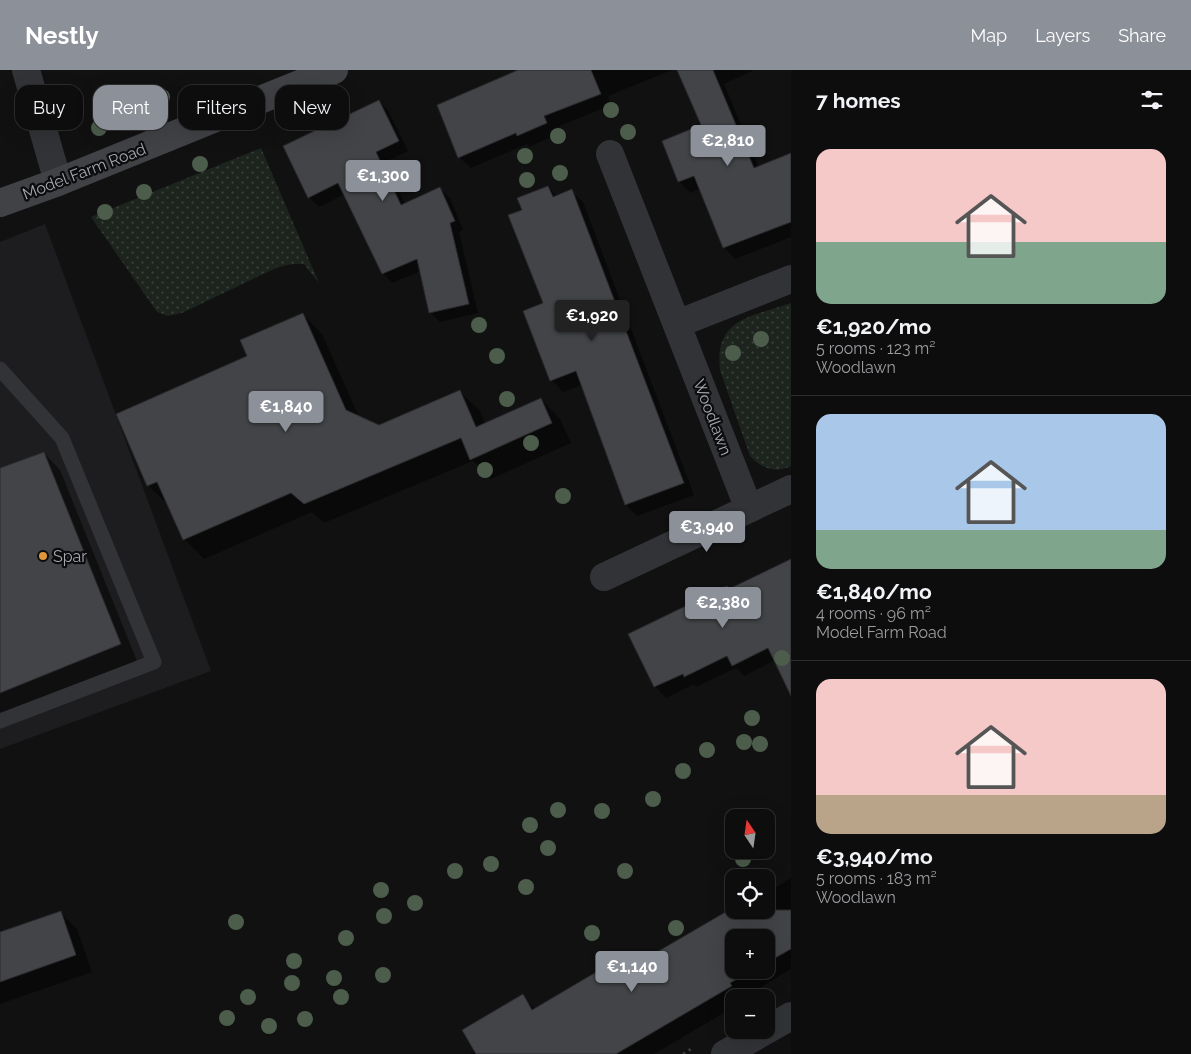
<!DOCTYPE html>
<html lang="en">
<head>
<meta charset="utf-8">
<style>
	:root { --surface:#0d0d0e; --page:#1b1b1c; --text:#f1f3f6; --muted:#9a9c9e; --line:#2d2d2e; --accent:#8c9099 }
	body { margin:0; font-family:Raleway,sans-serif; background:var(--page); color:var(--text); height:100vh; display:flex; flex-direction:column; font-size:19px; white-space:nowrap }
	* { box-sizing:border-box; margin:0 }
	p { font-size:16px; color:var(--muted) }
	.icon { flex:none; width:28px; height:28px; fill:none; stroke:currentColor; stroke-width:2; stroke-linecap:round; stroke-linejoin:round }
	.map { position:relative; flex:1; overflow:hidden }
	.sheet { display:flex; flex-direction:column; background:var(--surface); width:400px }
	.sheet>* { flex:none }
	.banner { position:absolute; left:15px; top:15px; width:475px; height:45px; display:flex; gap:10px }
	.needle { width:32px; rotate:347deg }
	.controls { position:absolute; left:725px; top:739px; display:grid; gap:10px }
	.controls a { display:grid; place-items:center; width:50px; height:50px; border-radius:10px; background:var(--surface); box-shadow:0 5px 20px #0002,0 0 0 1px var(--line); font-size:25px }
	.price { position:absolute; translate:-50% -42px; padding:0 11px; border-radius:5px; background:var(--accent); color:#fff; font-size:16px; line-height:32px; filter:drop-shadow(0 1px 2px #0008) }
	.price::after { content:''; position:absolute; left:50%; top:30px; width:15px; height:11px; margin-left:-8px; background:inherit; clip-path:polygon(0 0,100% 0,50% 100%) }
	.price.selected { background:#222; color:#fff }
	ul { padding:0; list-style:none }
	li { display:grid; align-content:center; gap:10px; height:265px; padding:0 25px }
	li+li { border-top:1px solid var(--line) }
	li span { display:grid; place-items:center; height:155px; border-radius:15px; color:#555 }
	li>.icon { margin-inline-start:auto }
	span .icon { width:90px; height:90px; fill:#fffc; stroke-width:1 }
	li b { font-size:21px }
	h2 { display:flex; justify-content:space-between; align-items:center; height:60px; padding:0 25px; font-size:21px }
	.pill { padding:0 18px; border-radius:15px; background:var(--surface); box-shadow:0 5px 20px #0002,0 0 0 1px var(--line); font-size:18px; line-height:45px }
	.pill.selected { background:var(--accent); color:#fff }
	header { display:flex; align-items:center; gap:30px; box-sizing:border-box; height:70px; padding:0 25px; background:var(--accent); color:#fff }
	header strong { font-size:24px }
	nav { display:flex; gap:28px; margin-inline-start:auto; font-size:18px }
	main { display:flex; flex:1; min-height:0 }
	.map>svg:first-child { display:block }
	.built { fill:#1d1d1f }
	.grass { fill:url(#grass-dots) }
	.shadow { fill:#0007; fill-rule:evenodd }
	.building { fill:#424447; stroke:#2b2b2e }
	.lines { fill:none; stroke-linecap:round; stroke-linejoin:round }
	.path { stroke:#383a3d; stroke-width:3; stroke-dasharray:2.5 4; stroke-linecap:butt }
	.service { stroke:#323337; stroke-width:15 }
	.minor { stroke:#323337; stroke-width:28 }
	.secondary { stroke:#404246; stroke-width:28 }
	.tree { fill:#4c5d4c }
	.poi-dot { fill:#df963c; stroke:#0c0c0d; stroke-width:2 }
	.labels { text-anchor:middle; stroke-width:4.5; stroke-linejoin:round; paint-order:stroke }
	.street-label { font-size:16px; fill:#a3a9b1; stroke:#0c0c0d }
	.poi-label { font-size:16px; fill:#a3a9b1; stroke:#0c0c0d; text-anchor:start }
</style>
</head>
<body>
<header>
<strong>Nestly</strong>
<nav><a>Map</a><a>Layers</a><a>Share</a></nav>
</header>
<main>
<div class="map">
<svg width="791" height="984" viewBox="0 0 791 984">
	<defs>
		<pattern id="grass-dots" width="8" height="8" patternUnits="userSpaceOnUse" patternTransform="scale(1.25)"><rect width="8" height="8" fill="#1d241e"/><path d="M2 2h.1M6 6h.1" fill="none" stroke="#3b413c" stroke-width="1.8" stroke-linecap="round"/></pattern>
	</defs>
	<rect width="100%" height="100%" fill="#111112"/>
	<!-- built -->
	<path class="built" d="M 45,154 L 211,601 L 0,679 L 0,172 Z"/>
	<!-- grass -->
	<path class="grass" d="M 261,78 L 319,213 L 304,194 L 293,194 L 278,197 L 182,243 L 168,246 L 157,242 L 91,147 Z
		M 791,233 L 791,396 C 774,404 762,398 750,386 L 720,300 C 714,248 752,247 791,233 Z"/>
	<!-- shadow -->
	<path class="shadow" d="M 521,0 L 672,0 L 608,26 L 611,35 L 555,58 L 558,64 L 529,77 L 527,74 L 471,98 L 459,87 Z
		M 678,0 L 754,0 L 724,14 L 759,98 L 791,85 L 791,167 L 735,189 L 724,177 L 700,119 L 690,123 L 679,111 L 702,56 Z
		M 379,31 L 388,40 L 408,81 L 385,92 L 405,134 L 440,119 L 450,128 L 463,160 L 459,162 L 478,243 L 440,252 L 431,243 L 421,201 L 392,213 L 383,203 L 345,124 L 319,137 L 309,127 Z
		M 548,117 L 557,127 L 571,121 L 583,132 L 694,425 L 637,446 L 626,435 L 582,315 L 563,322 L 552,310 L 545,234 L 523,140 Z
		M 303,244 L 322,264 L 359,347 L 379,356 L 460,322 L 480,341 L 485,354 L 541,329 L 560,349 L 571,373 L 491,409 L 473,391 L 324,453 L 312,442 L 204,489 L 184,469 L 168,435 L 148,415 L 249,287 Z
		M 44,383 L 60,400 L 137,591 L 0,645 L 0,399 Z
		M 791,490 L 791,623 L 775,590 L 744,606 L 736,598 L 696,617 L 694,614 L 666,628 L 655,616 L 727,517 L 730,520 Z
		M 791,808 L 791,899 L 743,928 L 734,928 L 734,937 L 654,984 L 470,984 L 475,981 L 522,926 L 535,939 L 598,902 L 608,912 L 734,838 L 734,840 L 766,840 L 766,823 ZM 734,868 L 766,868 L 766,900 L 734,900 Z
		M 61,843 L 77,859 L 92,902 L 0,934 L 0,864 Z"/>
	<!-- building -->
	<path class="building" d="M 518,0 L 591,0 L 601,24 L 544,46 L 547,53 L 517,66 L 516,63 L 458,88 L 437,35 Z
		M 677,0 L 713,0 L 754,98 L 791,83 L 791,152 L 723,178 L 694,106 L 678,112 L 662,71 L 701,55 Z
		M 379,30 L 399,71 L 376,82 L 401,135 L 440,117 L 455,151 L 450,153 L 469,234 L 429,243 L 417,189 L 382,204 L 338,113 L 308,128 L 283,76 Z
		M 548,116 L 553,127 L 572,119 L 684,413 L 625,435 L 576,301 L 550,311 L 523,241 L 543,233 L 508,145 L 522,140 L 517,128 Z
		M 303,243 L 346,340 L 379,355 L 460,320 L 476,357 L 541,328 L 552,353 L 470,390 L 461,368 L 304,434 L 291,423 L 183,470 L 157,412 L 147,416 L 116,344 L 247,286 L 240,270 Z
		M 44,382 L 121,574 L 0,623 L 0,398 Z
		M 791,489 L 791,626 L 768,578 L 732,596 L 727,586 L 684,607 L 683,604 L 654,617 L 628,564 L 727,516 L 729,519 Z
		M 729,840 L 791,840 L 791,879 L 766,893 L 766,868 L 734,868 L 734,900 L 753,900 L 730,913 L 732,916 L 616,984 L 476,984 L 462,960 L 523,924 L 532,940 L 598,901 L 604,913 Z
		M 61,841 L 76,885 L 0,912 L 0,862 Z"/>
	<g class="lines">
		<!-- path -->
		<path class="path" d="M 683,984 L 691,979"/>
		<!-- service -->
		<path class="service" d="M 0,299 L 62,368 L 154,592 L 0,651"/>
		<!-- minor -->
		<path class="minor" d="M 26,0 L 58,112
			M 610,84 L 749,439
			M 677,254 L 791,209
			M 604,507 L 791,419
			M 725,984 L 791,946"/>
		<!-- secondary -->
		<path class="secondary" d="M 0,133 L 58,112 L 334,0"/>
	</g>
	<!-- trees -->
	<g class="tree">
		<circle cx="162" cy="27" r="8"/>
		<circle cx="105" cy="34" r="8"/>
		<circle cx="611" cy="40" r="8"/>
		<circle cx="99" cy="58" r="8"/>
		<circle cx="628" cy="62" r="8"/>
		<circle cx="558" cy="66" r="8"/>
		<circle cx="525" cy="86" r="8"/>
		<circle cx="200" cy="94" r="8"/>
		<circle cx="560" cy="103" r="8"/>
		<circle cx="527" cy="110" r="8"/>
		<circle cx="144" cy="122" r="8"/>
		<circle cx="105" cy="142" r="8"/>
		<circle cx="479" cy="255" r="8"/>
		<circle cx="761" cy="269" r="8"/>
		<circle cx="733" cy="283" r="8"/>
		<circle cx="497" cy="286" r="8"/>
		<circle cx="507" cy="329" r="8"/>
		<circle cx="531" cy="373" r="8"/>
		<circle cx="485" cy="400" r="8"/>
		<circle cx="563" cy="426" r="8"/>
		<circle cx="782" cy="588" r="8"/>
		<circle cx="752" cy="648" r="8"/>
		<circle cx="744" cy="672" r="8"/>
		<circle cx="760" cy="674" r="8"/>
		<circle cx="707" cy="680" r="8"/>
		<circle cx="683" cy="701" r="8"/>
		<circle cx="653" cy="729" r="8"/>
		<circle cx="558" cy="740" r="8"/>
		<circle cx="602" cy="741" r="8"/>
		<circle cx="530" cy="755" r="8"/>
		<circle cx="548" cy="778" r="8"/>
		<circle cx="743" cy="789" r="8"/>
		<circle cx="491" cy="794" r="8"/>
		<circle cx="455" cy="801" r="8"/>
		<circle cx="625" cy="801" r="8"/>
		<circle cx="526" cy="817" r="8"/>
		<circle cx="381" cy="820" r="8"/>
		<circle cx="415" cy="833" r="8"/>
		<circle cx="384" cy="846" r="8"/>
		<circle cx="236" cy="852" r="8"/>
		<circle cx="676" cy="858" r="8"/>
		<circle cx="592" cy="863" r="8"/>
		<circle cx="346" cy="868" r="8"/>
		<circle cx="294" cy="891" r="8"/>
		<circle cx="383" cy="905" r="8"/>
		<circle cx="334" cy="908" r="8"/>
		<circle cx="292" cy="913" r="8"/>
		<circle cx="248" cy="927" r="8"/>
		<circle cx="341" cy="927" r="8"/>
		<circle cx="227" cy="948" r="8"/>
		<circle cx="305" cy="949" r="8"/>
		<circle cx="269" cy="956" r="8"/>
	</g>
	<!-- markers -->
	<circle class="poi-dot" cx="43" cy="486" r="5"/>
	<g class="labels">
		<!-- street labels -->
		<g class="street-label">
			<text transform="translate(84 101) rotate(-21)" y="6">Model Farm Road</text>
			<text transform="translate(713 347) rotate(69)" y="6">Woodlawn</text>
		</g>
		<!-- poi labels -->
		<g class="poi-label">
			<text x="53" y="492">Spar</text>
		</g>
	</g>
</svg>
<div class="controls">
<a><svg class="needle" viewBox="-14 -14 28 28"><path d="M0-13l5 13h-10z" fill="#e53935"/><path d="M0 13l5-13h-10z" fill="#9a9c9e"/></svg></a>
<a><svg class="icon" aria-label="locate" viewBox="0 0 24 24"><circle cx="12" cy="12" r="6"/><path d="M12 2v4M12 18v4M2 12h4M18 12h4"/></svg></a>
<a>+</a>
<a>−</a>
</div>
<b class="price" style="left:728px;top:97px">€2,810</b>
<b class="price" style="left:383px;top:132px">€1,300</b>
<b class="price selected" style="left:592px;top:272px">€1,920</b>
<b class="price" style="left:286px;top:363px">€1,840</b>
<b class="price" style="left:707px;top:483px">€3,940</b>
<b class="price" style="left:723px;top:559px">€2,380</b>
<b class="price" style="left:632px;top:923px">€1,140</b>
<div class="banner">
<a class="pill">Buy</a>
<a class="pill selected">Rent</a>
<a class="pill">Filters</a>
<a class="pill">New</a>
</div>
</div>
<section class="sheet">
<h2>7 homes<svg class="icon" aria-label="filters" viewBox="0 0 24 24"><path d="M4 7h16M4 17h16"/><circle cx="9" cy="7" r="2"/><circle cx="15" cy="17" r="2"/></svg></h2>
<ul>
<li><span style="background:linear-gradient(#f6c9c9 60%,#7fa58c 0)"><svg class="icon" aria-label="home" viewBox="0 0 24 24"><path d="M3 11l9-7 9 7M6 9v11h12V9"/></svg></span><div><b>€1,920/mo</b><p>5 rooms · 123 m²</p><p>Woodlawn</p></div></li>
<li><span style="background:linear-gradient(#a9c7e8 75%,#7fa58c 0)"><svg class="icon" aria-label="home" viewBox="0 0 24 24"><path d="M3 11l9-7 9 7M6 9v11h12V9"/></svg></span><div><b>€1,840/mo</b><p>4 rooms · 96 m²</p><p>Model Farm Road</p></div></li>
<li><span style="background:linear-gradient(#f6c9c9 75%,#b9a48a 0)"><svg class="icon" aria-label="home" viewBox="0 0 24 24"><path d="M3 11l9-7 9 7M6 9v11h12V9"/></svg></span><div><b>€3,940/mo</b><p>5 rooms · 183 m²</p><p>Woodlawn</p></div></li>
</ul>
</section>
</main>
</body>
</html>
